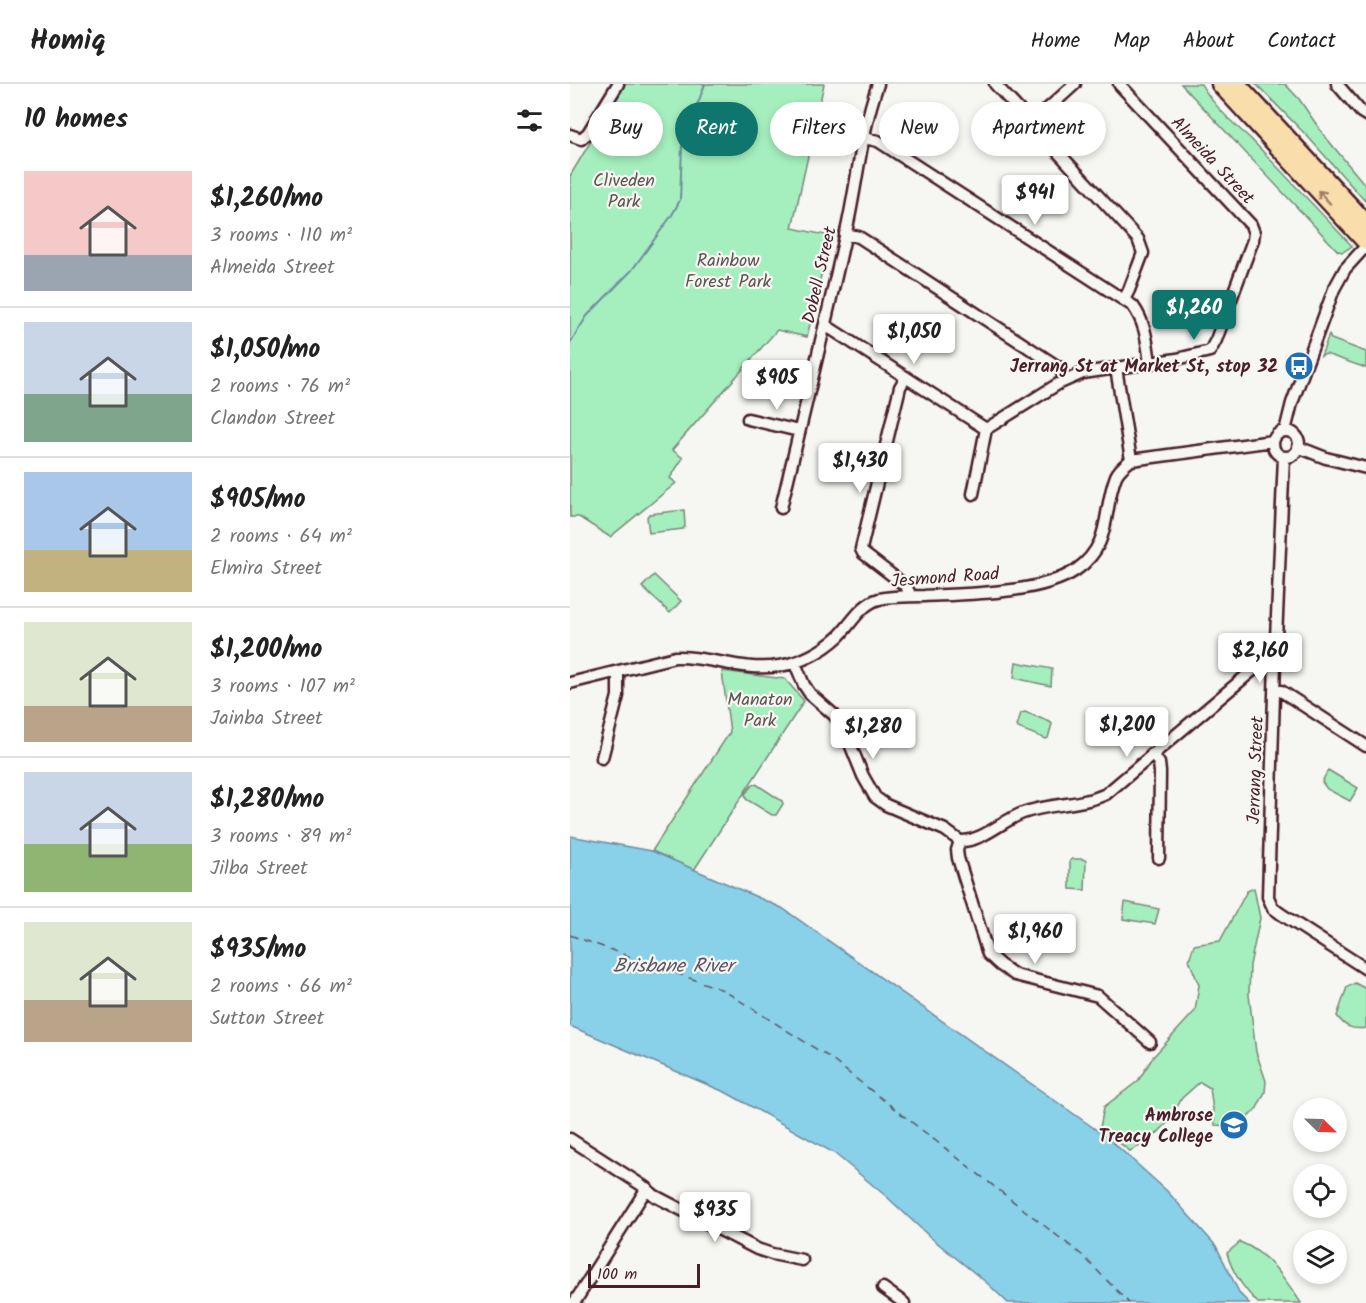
<!DOCTYPE html>
<html lang="en">
<head>
<meta charset="utf-8">
<style>
	:root { --surface:#fff; --page:#f2f2f2; --text:#222; --muted:#767676; --line:#e0e0e0; --accent:#0f766e }
	body { margin:0; font-family:Kalam,sans-serif; background:var(--page); color:var(--text); height:100vh; display:flex; flex-direction:column; font-size:22px; white-space:nowrap }
	* { box-sizing:border-box; margin:0 }
	p { font-size:20px; color:var(--muted) }
	.icon { flex:none; width:33px; height:33px; fill:none; stroke:currentColor; stroke-width:2; stroke-linecap:round; stroke-linejoin:round }
	.map { position:relative; flex:1; overflow:hidden }
	.panel { display:flex; flex-direction:column; background:var(--surface); width:570px }
	.panel>* { flex:none }
	.hud { position:absolute; left:18px; top:18px; width:570px; height:54px; display:flex; gap:12px }
	.needle { width:39px; rotate:113deg }
	.tools { position:absolute; left:723px; top:1014px; display:grid; gap:12px }
	.tools a { display:grid; place-items:center; width:54px; height:54px; border-radius:50%; background:var(--surface); box-shadow:0 3px 9px #0003; font-size:30px }
	.scale { position:absolute; left:18px; bottom:15px; width:112px; box-sizing:border-box; padding-left:6px; border:3px solid #4a1f2b; border-top:0; font-size:16px; line-height:21px; white-space:nowrap; color:#4a1f2b; -webkit-text-stroke:4px #f6f6f2; paint-order:stroke }
	.price { position:absolute; translate:-50% -51px; padding:0 14px; border-radius:6px; background:#fff; color:#222; font-size:20px; line-height:39px; filter:drop-shadow(0 2px 3px #0008) }
	.price::after { content:''; position:absolute; left:50%; top:36px; width:18px; height:14px; margin-left:-9px; background:inherit; clip-path:polygon(0 0,100% 0,50% 100%) }
	.price.active { background:var(--accent); color:#fff }
	ul { padding:0; list-style:none }
	li { display:flex; align-items:center; gap:18px; height:150px; padding:0 24px }
	li+li { border-top:2px solid var(--line) }
	li span { display:grid; place-items:center; flex:none; width:168px; height:120px; border-radius:0px; color:#555 }
	li>.icon { margin-inline-start:auto }
	span .icon { width:72px; height:72px; fill:#fffc; stroke-width:1 }
	li b { font-size:26px }
	h2 { display:flex; justify-content:space-between; align-items:center; height:72px; padding:0 24px; font-size:26px }
	.tag { padding:0 21px; border-radius:27px; background:var(--surface); box-shadow:0 3px 9px #0003; font-size:21px; line-height:54px }
	.tag.active { background:var(--accent); color:#fff }
	header { display:flex; align-items:center; gap:36px; box-sizing:border-box; height:84px; padding:0 30px; background:var(--surface); border-bottom:2px solid var(--line) }
	header strong { font-size:28px }
	nav { display:flex; gap:33px; margin-inline-start:auto; font-size:21px }
	main { display:flex; flex:1; min-height:0 }
	.map>svg:first-child { display:block }
	.green { fill:#a5efbe; stroke:#788774; stroke-width:1.5 }
	.water { fill:#88d1e9; stroke:#6f8a9d; stroke-width:1.5 }
	.lines { fill:none; stroke-linecap:round; stroke-linejoin:round }
	.stream { stroke:#6f8a9d; stroke-width:2 }
	.ferry { stroke:#5d5464; stroke-width:1.5; stroke-dasharray:8 6; stroke-linecap:butt }
	.minor-casing { stroke:#4a1f2b; stroke-width:15 }
	.highway-casing { stroke:#4a1f2b; stroke-width:21 }
	.minor { stroke:#f6f6f2; stroke-width:10 }
	.highway { stroke:#f9deab; stroke-width:16 }
	.oneway { stroke:#a27e6b }
	.labels { text-anchor:middle; stroke-width:4.5; stroke-linejoin:round; paint-order:stroke }
	.street-label { font-size:18px; fill:#4a1f2b; stroke:#f6f6f2 }
	.park-label { font-size:18px; fill:#615350; stroke:#f6f6f2 }
	.poi-label { font-size:18px; font-weight:bold; fill:#4a1f2b; stroke:#f6f6f2; text-anchor:end }
	.water-label { font-size:20px; font-style:italic; fill:#5d5464; stroke:#f6f6f2 }
</style>
</head>
<body>
<header>
<strong>Homiq</strong>
<nav><a>Home</a><a>Map</a><a>About</a><a>Contact</a></nav>
</header>
<main>
<section class="panel">
<h2>10 homes<svg class="icon" aria-label="filters" viewBox="0 0 24 24"><path d="M4 7h16M4 17h16"/><circle cx="9" cy="7" r="2"/><circle cx="15" cy="17" r="2"/></svg></h2>
<ul>
<li><span style="background:linear-gradient(#f6c9c9 70%,#9aa5b1 0)"><svg class="icon" aria-label="home" viewBox="0 0 24 24"><path d="M3 11l9-7 9 7M6 9v11h12V9"/></svg></span><div><b>$1,260/mo</b><p>3 rooms · 110 m²</p><p>Almeida Street</p></div></li>
<li><span style="background:linear-gradient(#c9d6e8 60%,#7fa58c 0)"><svg class="icon" aria-label="home" viewBox="0 0 24 24"><path d="M3 11l9-7 9 7M6 9v11h12V9"/></svg></span><div><b>$1,050/mo</b><p>2 rooms · 76 m²</p><p>Clandon Street</p></div></li>
<li><span style="background:linear-gradient(#a9c7e8 65%,#c2b280 0)"><svg class="icon" aria-label="home" viewBox="0 0 24 24"><path d="M3 11l9-7 9 7M6 9v11h12V9"/></svg></span><div><b>$905/mo</b><p>2 rooms · 64 m²</p><p>Elmira Street</p></div></li>
<li><span style="background:linear-gradient(#dfe7d0 70%,#b9a48a 0)"><svg class="icon" aria-label="home" viewBox="0 0 24 24"><path d="M3 11l9-7 9 7M6 9v11h12V9"/></svg></span><div><b>$1,200/mo</b><p>3 rooms · 107 m²</p><p>Jainba Street</p></div></li>
<li><span style="background:linear-gradient(#c9d6e8 60%,#8fb573 0)"><svg class="icon" aria-label="home" viewBox="0 0 24 24"><path d="M3 11l9-7 9 7M6 9v11h12V9"/></svg></span><div><b>$1,280/mo</b><p>3 rooms · 89 m²</p><p>Jilba Street</p></div></li>
<li><span style="background:linear-gradient(#dfe7d0 65%,#b9a48a 0)"><svg class="icon" aria-label="home" viewBox="0 0 24 24"><path d="M3 11l9-7 9 7M6 9v11h12V9"/></svg></span><div><b>$935/mo</b><p>2 rooms · 66 m²</p><p>Sutton Street</p></div></li>
</ul>
</section>
<div class="map">
<svg width="796" height="1219" viewBox="0 0 796 1219">
	<rect width="100%" height="100%" fill="#f6f6f2"/>
	<filter id="ink" filterUnits="userSpaceOnUse"><feTurbulence type="fractalNoise" baseFrequency=".0167" numOctaves="2"/><feDisplacementMap in="SourceGraphic" scale="12" xChannelSelector="R" yChannelSelector="G"/><feConvolveMatrix kernelMatrix="1 2 1 2 8 2 1 2 1" color-interpolation-filters="sRGB"/></filter>
	<g filter="url(#ink)">
		<!-- green -->
		<path class="green" d="M 55,0 L 254,0 L 222,144 L 260,152 L 237,253 L 207,246 L 102,366 L 113,374 L 100,394 L 106,399 L 40,453 L 9,433 L 0,433 L 0,92 Z
			M 611,0 L 631,0 C 643,21 662,39 680,54 L 782,162 L 773,168 L 768,167 Z
			M 686,0 L 715,0 L 729,15 L 753,50 L 796,102 L 796,118 L 739,54 Z
			M 759,251 L 761,255 L 796,268 L 796,284 L 756,270 L 751,272 Z
			M 114,426 L 115,442 L 113,445 L 79,449 L 77,433 L 79,430 Z
			M 84,491 L 111,517 L 100,529 L 72,503 Z
			M 446,578 L 482,585 L 481,602 L 444,594 Z
			M 152,587 L 215,595 L 234,617 L 124,786 L 82,767 L 160,648 Z
			M 455,628 L 480,638 L 482,640 L 478,654 L 476,655 L 448,644 L 447,642 L 451,629 Z
			M 758,686 L 788,704 L 780,717 L 757,705 L 752,698 Z
			M 186,700 L 212,717 L 213,720 L 206,731 L 202,731 L 176,715 L 175,710 L 182,701 Z
			M 503,775 L 513,775 L 516,777 L 515,806 L 500,805 L 500,777 Z
			M 684,804 L 690,834 L 680,881 L 679,911 L 686,968 L 696,997 L 695,1008 L 687,1024 L 673,1038 L 661,1042 L 645,1041 L 640,1004 L 630,998 L 612,1014 L 600,1036 L 580,1057 L 560,1067 L 530,1044 L 534,1023 L 568,997 L 583,973 L 625,927 L 629,901 L 619,876 L 624,861 L 650,857 L 677,807 Z
			M 555,818 L 589,825 L 585,840 L 553,835 Z
			M 785,899 L 796,905 L 796,944 C 782,946 775,943 767,932 L 777,903 Z
			M 670,1158 C 698,1169 715,1195 731,1219 L 688,1219 C 673,1204 662,1189 657,1169 Z"/>
		<!-- water -->
		<path class="water" d="M 0,752 L 82,767 L 212,824 L 538,1054 L 597,1107 L 646,1162 L 670,1210 L 679,1219 L 438,1219 L 417,1199 L 360,1153 L 317,1113 L 264,1069 L 157,1009 L 0,942 Z"/>
		<g class="lines">
			<!-- stream -->
			<path class="stream" d="M 0,259 L 17,232 L 62,186 L 102,131 L 110,116 L 112,62 L 135,0"/>
			<!-- ferry -->
			<path class="ferry" d="M 0,851 L 153,906 L 257,972 L 512,1171 L 559,1219"/>
			<!-- minor casing -->
			<g class="minor-casing">
				<path id="minor" d="M 425,0 L 568,155 L 573,169 L 559,206 L 554,216
					M 767,0 L 791,28 L 796,31
					M 462,39 L 505,0
					M 0,51 L 11,55 L 18,49 L 48,0
					M 294,54 L 308,57 L 563,222 C 576,240 577,258 580,279
					M 275,150 L 289,153 L 490,284 L 495,296
					M 255,241 L 416,345
					M 546,284 L 561,376
					M 336,293 L 330,303 L 291,465 L 293,469 L 336,502 L 341,512
					M 178,335 L 229,347
					M 715,347 L 722,319 L 764,205 L 775,185 L 796,162
					M703 360a13 13 0 1 1 26 0a13 13 0 1 1-26 0Z
					M 728,363 L 756,374 L 796,384
					M 714,373 L 705,577 L 698,813 L 703,824 L 711,830 L 796,885
					M 403,410 L 416,345 L 488,300 L 513,289 L 607,275 L 640,267 L 646,256 L 683,156 L 684,149 L 681,141 L 549,0
					M 211,424 C 234,329 257,234 278,139 C 288,92 292,45 308,0
					M 225,579 L 234,601 L 240,610 L 264,631 L 274,645 L 293,692 L 305,713 L 316,721 L 375,746 L 390,757
					M 0,599 L 105,573 C 140,572 173,588 209,582 C 231,579 253,567 269,552 C 281,540 291,520 309,515 C 323,512 339,512 354,512 C 396,510 471,510 506,486 C 543,460 532,427 546,392 C 549,385 556,380 561,376 L 703,357
					M 704,606 L 711,607 L 796,662
					M 582,670 L 589,679 L 590,688 L 589,774
					M 32,674 L 48,612 L 48,588
					M 390,757 C 412,758 433,736 453,729 C 480,719 510,722 536,710 L 682,587 L 692,580 L 705,577
					M 390,757 L 387,766 L 388,774 L 418,870 L 430,881 L 445,891 L 528,912 L 580,958
					M 0,1055 L 73,1102 L 85,1112 L 187,1165 L 202,1170 L 232,1176
					M 313,1204 L 334,1219
					M 4,1219 L 77,1104"/>
			</g>
			<!-- highway casing -->
			<g class="highway-casing">
				<path id="highway" d="M 650,0 L 794,156
					M 667,0 L 796,139"/>
			</g>
			<!-- minor -->
			<use href="#minor" class="minor"/>
			<!-- highway -->
			<use href="#highway" class="highway"/>
		</g>
		<!-- one-way arrows -->
		<defs><path id="oneway-shaft" d="M-6 0H5M1.5-3L5.5 0L1.5 3" fill="none" stroke-width="1.6" stroke-linecap="round" stroke-linejoin="round" transform="scale(1.5)"/></defs>
		<use class="oneway" href="#oneway-shaft" transform="translate(754 113) rotate(-133)"/>
	</g>
	<!-- icons -->
	<defs>
		<g id="bus-disc" transform="scale(1.5)"><circle r="9.5" fill="#1f6fb2" stroke="#f6f6f2"/><path d="M-5-6H5V4H4V6H2V4H-2V6H-4V4H-5ZM-3.5-4V0h7V-4ZM-3.5 1.2v1.5H-2V1.2ZM2 1.2v1.5H3.5V1.2Z" fill="#fff"/></g>
		<g id="school-disc" transform="scale(1.5)"><circle r="9.5" fill="#1f6fb2" stroke="#f6f6f2"/><path d="M0-5L7-2L0 1L-7-2ZM-4 1L0 2.5L4 1V4Q0 6-4 4Z" fill="#fff"/></g>
	</defs>
	<g fill-rule="evenodd">
		<use href="#bus-disc" x="729" y="282"/>
		<use href="#school-disc" x="664" y="1041"/>
	</g>
	<g class="labels">
		<!-- street labels -->
		<g class="street-label">
			<text transform="translate(643 76) rotate(47)" y="6">Almeida Street</text>
			<text transform="translate(249 191) rotate(-77)" y="6">Dobell Street</text>
			<text transform="translate(375 493) rotate(-4)" y="6">Jesmond Road</text>
			<text transform="translate(685 686) rotate(-88)" y="6">Jerrang Street</text>
		</g>
		<!-- park labels -->
		<g class="park-label">
			<text x="54" y="102">Cliveden<tspan x="54" dy="21">Park</tspan></text>
			<text x="158" y="182">Rainbow<tspan x="158" dy="21">Forest Park</tspan></text>
			<text x="190" y="621">Manaton<tspan x="190" dy="21">Park</tspan></text>
		</g>
		<!-- poi labels -->
		<g class="poi-label">
			<text x="708" y="288">Jerrang St at Market St, stop 32</text>
			<text x="643" y="1037">Ambrose<tspan x="643" dy="21">Treacy College</tspan></text>
		</g>
		<!-- water labels -->
		<g class="water-label">
			<text x="103" y="888">Brisbane River</text>
		</g>
	</g>
</svg>
<div class="tools">
<a><svg class="needle" viewBox="-14 -14 28 28"><path d="M0-13l5 13h-10z" fill="#e53935"/><path d="M0 13l5-13h-10z" fill="#767676"/></svg></a>
<a><svg class="icon" aria-label="locate" viewBox="0 0 24 24"><circle cx="12" cy="12" r="6"/><path d="M12 2v4M12 18v4M2 12h4M18 12h4"/></svg></a>
<a><svg class="icon" aria-label="layers" viewBox="0 0 24 24"><path d="M12 4l9 5-9 5-9-5zM3 14l9 5 9-5"/></svg></a>
</div>
<div class="scale">100 m</div>
<b class="price" style="left:465px;top:142px">$941</b>
<b class="price active" style="left:624px;top:257px">$1,260</b>
<b class="price" style="left:344px;top:281px">$1,050</b>
<b class="price" style="left:207px;top:327px">$905</b>
<b class="price" style="left:290px;top:410px">$1,430</b>
<b class="price" style="left:690px;top:600px">$2,160</b>
<b class="price" style="left:557px;top:674px">$1,200</b>
<b class="price" style="left:303px;top:676px">$1,280</b>
<b class="price" style="left:465px;top:881px">$1,960</b>
<b class="price" style="left:145px;top:1159px">$935</b>
<div class="hud">
<a class="tag">Buy</a>
<a class="tag active">Rent</a>
<a class="tag">Filters</a>
<a class="tag">New</a>
<a class="tag">Apartment</a>
</div>
</div>
</main>
</body>
</html>
